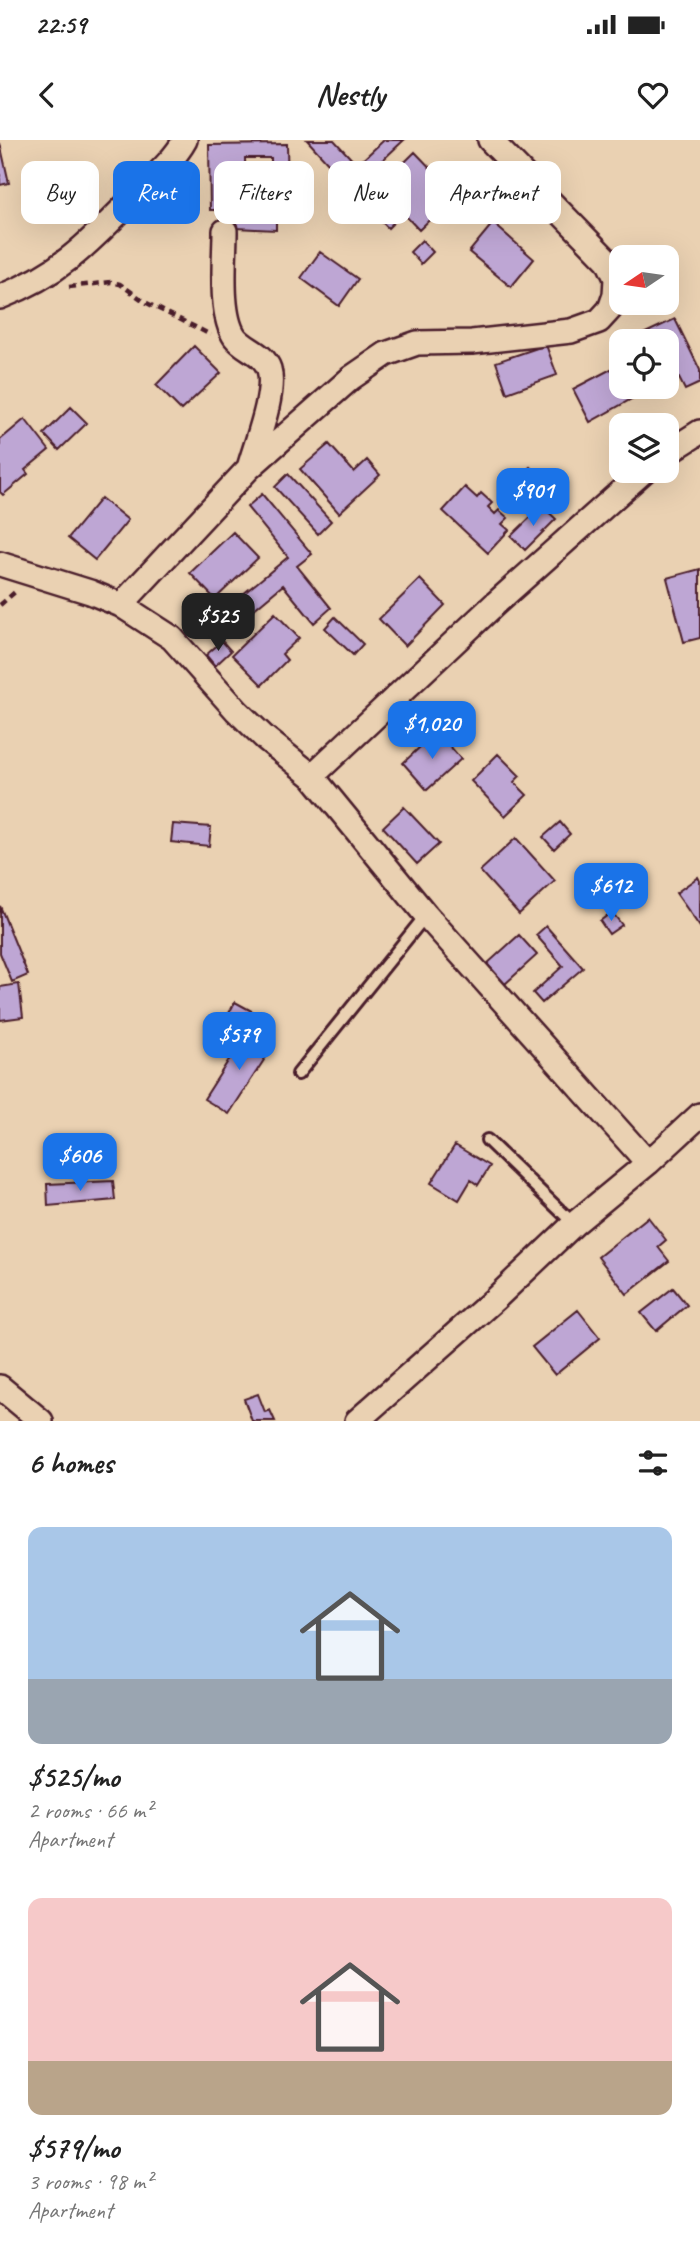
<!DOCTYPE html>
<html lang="en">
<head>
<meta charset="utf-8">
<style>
	:root { --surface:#fff; --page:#f2f2f2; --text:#222; --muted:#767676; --accent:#1a73e8 }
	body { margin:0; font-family:Caveat,sans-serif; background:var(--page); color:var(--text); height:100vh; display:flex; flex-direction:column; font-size:26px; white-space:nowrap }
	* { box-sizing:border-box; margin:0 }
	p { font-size:23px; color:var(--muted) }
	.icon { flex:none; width:38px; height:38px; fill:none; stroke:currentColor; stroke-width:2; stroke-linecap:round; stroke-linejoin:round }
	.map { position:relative; height:1281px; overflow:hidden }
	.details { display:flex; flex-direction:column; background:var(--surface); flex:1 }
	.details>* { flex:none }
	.guide { position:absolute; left:21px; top:21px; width:658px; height:63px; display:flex; gap:14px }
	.needle { width:46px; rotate:257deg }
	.tools { position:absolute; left:609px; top:105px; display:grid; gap:14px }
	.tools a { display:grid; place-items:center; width:70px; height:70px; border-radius:14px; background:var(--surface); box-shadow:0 7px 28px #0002; font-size:35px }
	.price { position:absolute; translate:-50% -60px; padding:0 16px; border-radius:14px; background:var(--accent); color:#fff; font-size:23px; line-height:46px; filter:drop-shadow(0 2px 4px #0008) }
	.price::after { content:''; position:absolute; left:50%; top:42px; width:21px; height:16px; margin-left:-10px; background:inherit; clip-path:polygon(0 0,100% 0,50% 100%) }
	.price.selected { background:#222; color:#fff }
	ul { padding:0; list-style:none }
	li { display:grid; align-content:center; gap:14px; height:371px; padding:0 28px }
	li span { display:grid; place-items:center; height:217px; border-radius:14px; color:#555 }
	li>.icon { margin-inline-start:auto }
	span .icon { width:126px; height:126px; fill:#fffc; stroke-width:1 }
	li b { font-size:30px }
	h2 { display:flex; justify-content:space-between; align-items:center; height:84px; padding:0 28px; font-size:30px }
	.tag { padding:0 24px; border-radius:14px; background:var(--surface); box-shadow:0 7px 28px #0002; font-size:24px; line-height:63px }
	.tag.selected { background:var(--accent); color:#fff }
	.status { display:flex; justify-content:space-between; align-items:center; height:49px; padding:0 35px; background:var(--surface); direction:ltr }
	.status svg { height:19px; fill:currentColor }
	header { display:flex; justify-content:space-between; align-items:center; height:91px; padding:0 28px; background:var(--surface); font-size:32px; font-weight:700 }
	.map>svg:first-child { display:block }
	.building { fill:#bea6d4; stroke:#4a1f2b; stroke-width:2 }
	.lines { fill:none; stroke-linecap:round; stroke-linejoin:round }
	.lane-casing { stroke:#4a1f2b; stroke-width:16 }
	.street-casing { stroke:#4a1f2b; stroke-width:28 }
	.path { stroke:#4a1f2b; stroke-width:4.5; stroke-dasharray:7 5; stroke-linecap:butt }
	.lane { stroke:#ead1b2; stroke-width:10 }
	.street { stroke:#ead1b2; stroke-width:23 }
</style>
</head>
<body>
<div class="status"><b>22:59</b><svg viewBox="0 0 49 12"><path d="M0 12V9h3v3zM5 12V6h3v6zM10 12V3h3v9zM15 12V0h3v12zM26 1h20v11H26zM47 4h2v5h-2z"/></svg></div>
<header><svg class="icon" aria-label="back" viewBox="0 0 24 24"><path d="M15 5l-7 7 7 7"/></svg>Nestly<svg class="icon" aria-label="heart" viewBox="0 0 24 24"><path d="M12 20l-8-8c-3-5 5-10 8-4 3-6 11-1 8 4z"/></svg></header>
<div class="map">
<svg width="700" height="1281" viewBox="0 0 700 1281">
	<rect width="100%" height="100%" fill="#ead1b2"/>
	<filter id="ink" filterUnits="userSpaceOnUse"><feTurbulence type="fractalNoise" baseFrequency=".0143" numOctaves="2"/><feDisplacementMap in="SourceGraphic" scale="14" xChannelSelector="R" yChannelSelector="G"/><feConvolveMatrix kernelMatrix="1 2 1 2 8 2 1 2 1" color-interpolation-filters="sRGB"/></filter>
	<g filter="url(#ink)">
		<!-- building -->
		<path class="building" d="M 307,0 L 334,0 L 357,25 L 384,0 L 404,0 L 352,49 Z
			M 0,3 L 9,43 L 0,45 Z
			M 287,4 L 288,52 L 271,52 L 271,18 L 245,18 L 246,70 L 210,70 L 209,5 Z
			M 415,12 L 439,37 L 432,45 L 448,62 L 419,90 L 403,73 L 388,88 L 363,63 Z
			M 237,72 L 276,73 L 276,90 L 237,88 Z
			M 493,83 L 534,119 L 511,147 L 469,112 Z
			M 422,100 L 433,112 L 421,124 L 410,112 Z
			M 320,112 L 358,139 L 339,166 L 301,138 Z
			M 675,179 L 700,230 L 700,243 L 685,250 L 679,238 L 667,244 L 667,201 L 642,201 L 639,196 Z
			M 546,205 L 557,235 L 507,253 L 496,222 Z
			M 194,206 L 221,233 L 181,270 L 156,245 Z
			M 617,226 L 621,235 L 621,247 L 627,247 L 633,258 L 590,282 L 573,249 Z
			M 71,267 L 87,283 L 59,310 L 44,294 Z
			M 25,279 L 49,310 L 25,330 L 28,334 L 3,355 L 0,352 L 0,300 Z
			M 329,304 L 354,332 L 367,320 L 380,335 L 339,373 L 300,329 Z
			M 530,327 L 545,343 L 531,357 L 516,340 Z
			M 288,334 L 331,381 L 318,394 L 275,347 Z
			M 465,347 L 477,358 L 481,353 L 492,363 L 488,367 L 495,374 L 499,370 L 508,378 L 502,384 L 509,390 L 488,413 L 443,371 Z
			M 262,354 L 312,414 L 297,426 L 331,468 L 314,483 L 283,445 L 253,470 L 242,455 L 288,417 L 247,367 Z
			M 101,358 L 128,380 L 95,420 L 68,398 Z
			M 542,366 L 556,379 L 525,410 L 511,396 Z
			M 233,392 L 258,418 L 215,459 L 190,433 Z
			M 700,429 L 700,498 L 684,502 L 667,438 Z
			M 420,439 L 445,465 L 405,506 L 379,479 Z
			M 275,473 L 299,498 L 282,514 L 287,520 L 262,545 L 232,515 Z
			M 335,477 L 363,504 L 353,515 L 325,488 Z
			M 222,501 L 231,511 L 215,526 L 206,515 Z
			M 437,591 L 461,619 L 427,650 L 403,623 Z
			M 498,614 L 520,636 L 514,642 L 527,655 L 505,676 L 471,641 Z
			M 404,667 L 439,704 L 417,724 L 383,687 Z
			M 560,682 L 570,694 L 554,709 L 543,697 Z
			M 173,684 L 211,687 L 209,706 L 171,702 Z
			M 516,698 L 555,741 L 519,774 L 480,731 Z
			M 698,737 L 700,741 L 700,787 L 676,753 Z
			M 0,766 L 28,835 L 12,842 L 0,813 Z
			M 612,772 L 622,785 L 609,794 L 600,781 Z
			M 546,786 L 583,828 L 542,863 L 533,853 L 563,826 L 536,795 Z
			M 519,795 L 537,815 L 505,844 L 487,824 Z
			M 19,844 L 23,877 L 0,880 L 0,847 Z
			M 235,862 L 259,875 L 252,888 L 228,875 Z
			M 248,890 L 273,906 L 229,974 L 204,959 Z
			M 455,1005 L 490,1026 L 478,1045 L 471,1040 L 459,1060 L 431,1043 Z
			M 113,1041 L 115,1060 L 48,1066 L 47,1044 Z
			M 648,1077 L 666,1100 L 658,1107 L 669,1121 L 627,1154 L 598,1117 Z
			M 673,1148 L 687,1165 L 656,1191 L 641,1173 Z
			M 578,1170 L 600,1198 L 555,1235 L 532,1207 Z
			M 258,1254 L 265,1272 L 270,1270 L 275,1281 L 252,1281 L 244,1259 Z"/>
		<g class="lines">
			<!-- lane casing -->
			<g class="lane-casing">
				<path id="lane" d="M 298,934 L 426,775
					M 487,1000 L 574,1084"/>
			</g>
			<!-- street casing -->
			<g class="street-casing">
				<path id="street" d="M 225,91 C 225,119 219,174 235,197 C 245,210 263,212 269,229 C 276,253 256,303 249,328
					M 0,157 C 63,133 92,100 138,53 C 154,37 174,20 185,0
					M 667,313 L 700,292
					M 0,424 L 90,452 L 121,465 L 172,498 L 237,571 L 265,598 L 312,636 L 426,775 L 648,1023
					M 121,465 L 249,328 L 351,238 L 386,214 L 417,203 L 472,202 L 571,191 L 599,181 L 610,169 L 615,155 L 616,138 L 608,121 L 490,0
					M 312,636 L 496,463 L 644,331
					M 0,1247 L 41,1281
					M 357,1281 L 495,1159 L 574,1084 L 648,1023 L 700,975"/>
			</g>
			<!-- path -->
			<path class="path" d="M 69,147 L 111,142 L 120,144 L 147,163 L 211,195
				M 0,465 L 15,452"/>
			<!-- lane -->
			<use href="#lane" class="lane"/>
			<!-- street -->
			<use href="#street" class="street"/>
		</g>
	</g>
</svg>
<div class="tools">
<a><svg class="needle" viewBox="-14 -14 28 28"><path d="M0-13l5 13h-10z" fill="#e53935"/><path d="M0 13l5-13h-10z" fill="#767676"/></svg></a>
<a><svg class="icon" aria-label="locate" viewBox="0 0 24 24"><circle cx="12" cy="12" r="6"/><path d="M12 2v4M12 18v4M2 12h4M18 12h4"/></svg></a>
<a><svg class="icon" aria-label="layers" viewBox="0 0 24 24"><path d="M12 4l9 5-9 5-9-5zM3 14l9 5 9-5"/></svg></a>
</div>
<b class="price" style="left:533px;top:388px">$901</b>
<b class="price selected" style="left:218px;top:513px">$525</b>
<b class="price" style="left:432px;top:621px">$1,020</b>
<b class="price" style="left:611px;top:783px">$612</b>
<b class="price" style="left:239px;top:932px">$579</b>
<b class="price" style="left:80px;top:1053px">$606</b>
<div class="guide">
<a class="tag">Buy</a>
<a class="tag selected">Rent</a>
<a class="tag">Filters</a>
<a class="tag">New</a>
<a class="tag">Apartment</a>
</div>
</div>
<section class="details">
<h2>6 homes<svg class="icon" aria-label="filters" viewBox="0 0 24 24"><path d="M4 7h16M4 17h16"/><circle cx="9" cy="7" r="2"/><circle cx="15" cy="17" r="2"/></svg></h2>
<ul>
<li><span style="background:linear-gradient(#a9c7e8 70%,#9aa5b1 0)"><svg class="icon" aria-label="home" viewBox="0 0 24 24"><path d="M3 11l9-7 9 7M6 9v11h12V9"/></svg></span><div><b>$525/mo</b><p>2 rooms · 66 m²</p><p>Apartment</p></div></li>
<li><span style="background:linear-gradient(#f6c9c9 75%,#b9a48a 0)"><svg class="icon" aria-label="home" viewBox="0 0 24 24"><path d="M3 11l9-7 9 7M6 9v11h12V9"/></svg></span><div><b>$579/mo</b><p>3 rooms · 98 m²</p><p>Apartment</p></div></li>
</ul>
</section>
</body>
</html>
